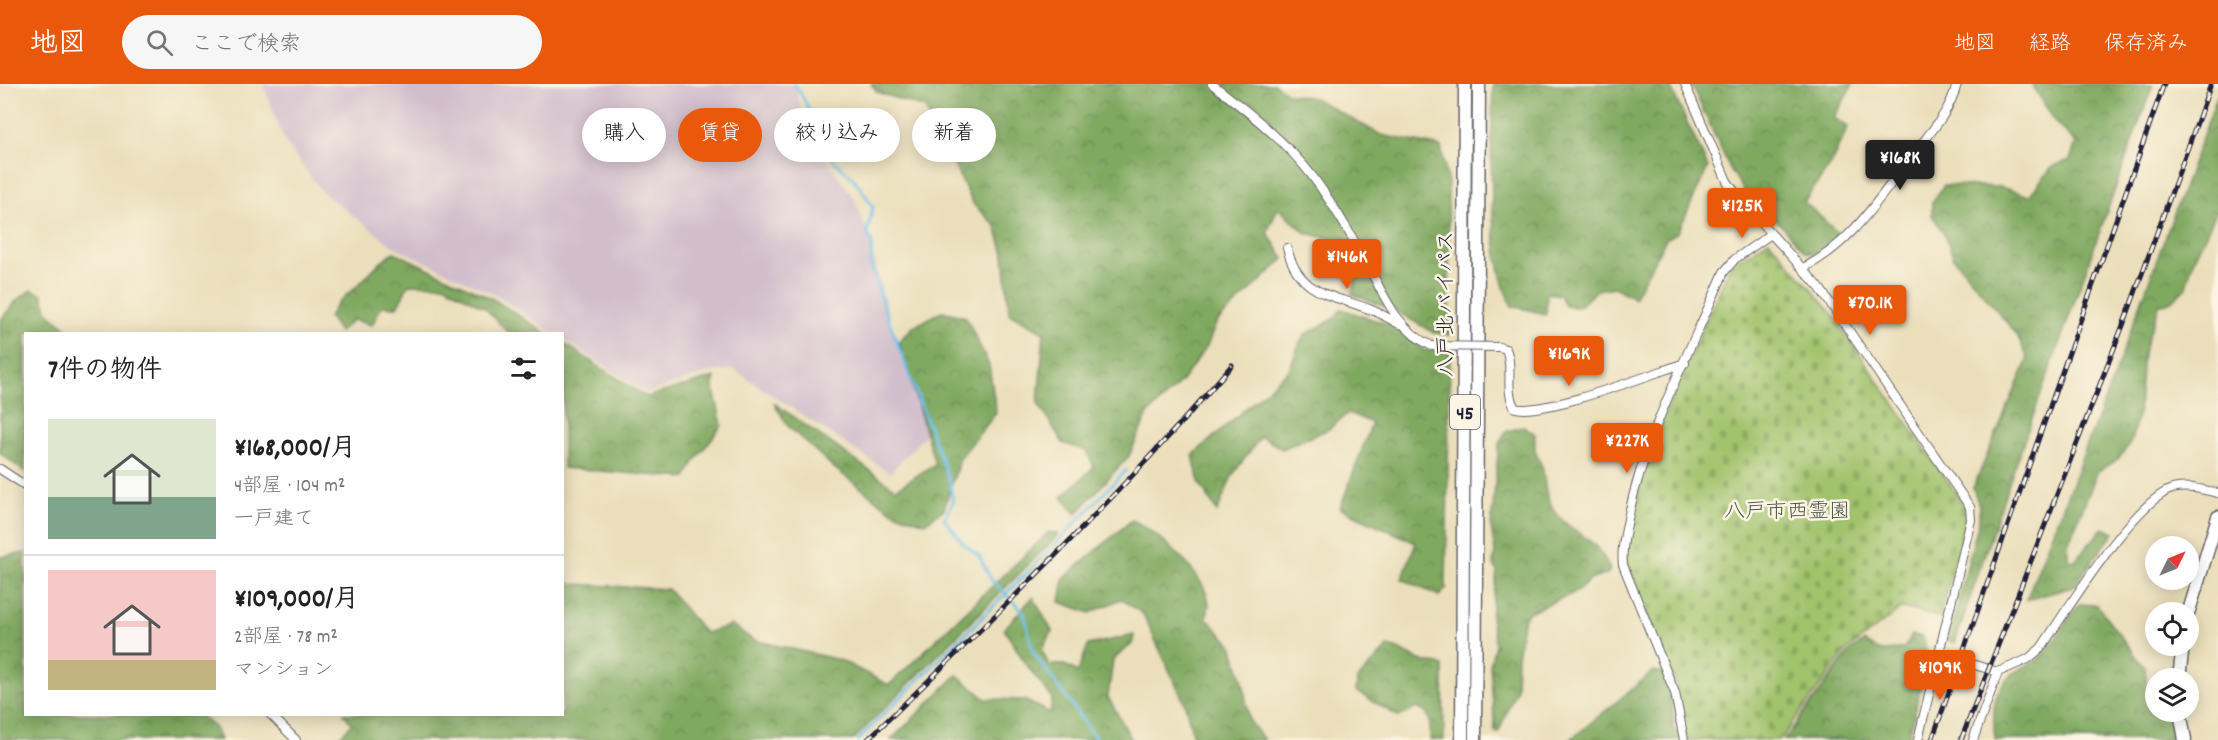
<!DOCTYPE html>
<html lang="ja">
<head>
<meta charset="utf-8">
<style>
	:root { --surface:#fff; --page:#f6f6f6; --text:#222; --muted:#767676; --line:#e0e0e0; --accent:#ea580c }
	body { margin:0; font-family:Dekko,"Klee One",sans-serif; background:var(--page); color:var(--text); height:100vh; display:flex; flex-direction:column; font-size:22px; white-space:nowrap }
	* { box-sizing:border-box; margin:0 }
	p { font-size:20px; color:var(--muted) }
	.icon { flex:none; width:33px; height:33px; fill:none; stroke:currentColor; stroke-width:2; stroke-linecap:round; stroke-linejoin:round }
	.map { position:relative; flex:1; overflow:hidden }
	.sheet { position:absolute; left:24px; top:248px; width:540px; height:384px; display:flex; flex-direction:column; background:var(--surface); border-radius:0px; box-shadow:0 3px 15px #0003 }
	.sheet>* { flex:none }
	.banner { position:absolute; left:582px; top:24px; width:570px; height:54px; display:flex; gap:12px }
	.needle { width:39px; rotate:47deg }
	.buttons { position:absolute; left:2145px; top:452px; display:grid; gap:12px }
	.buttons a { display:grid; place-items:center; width:54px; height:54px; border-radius:50%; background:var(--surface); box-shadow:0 3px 15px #0003; font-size:30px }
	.price { position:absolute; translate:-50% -51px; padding:0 14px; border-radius:6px; background:var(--accent); color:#fff; font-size:20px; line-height:39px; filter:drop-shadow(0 2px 3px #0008) }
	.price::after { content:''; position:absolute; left:50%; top:36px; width:18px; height:14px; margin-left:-9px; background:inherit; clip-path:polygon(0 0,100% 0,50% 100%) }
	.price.on { background:#222; color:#fff }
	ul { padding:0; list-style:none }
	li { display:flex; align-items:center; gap:18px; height:150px; padding:0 24px }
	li+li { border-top:2px solid var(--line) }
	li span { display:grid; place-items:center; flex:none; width:168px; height:120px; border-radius:0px; color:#555 }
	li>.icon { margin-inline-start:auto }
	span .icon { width:72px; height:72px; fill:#fffc; stroke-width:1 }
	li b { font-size:26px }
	h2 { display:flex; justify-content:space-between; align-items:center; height:72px; padding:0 24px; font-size:26px }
	.chip { padding:0 21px; border-radius:27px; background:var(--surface); box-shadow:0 3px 15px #0003; font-size:21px; line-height:54px }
	.chip.on { background:var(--accent); color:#fff }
	header { display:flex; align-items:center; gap:36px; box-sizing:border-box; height:84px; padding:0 30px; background:var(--accent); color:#fff }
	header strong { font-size:28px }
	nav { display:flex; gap:33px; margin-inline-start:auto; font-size:21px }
	.search { width:420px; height:54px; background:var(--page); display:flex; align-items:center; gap:15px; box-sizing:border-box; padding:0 21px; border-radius:33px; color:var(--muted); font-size:22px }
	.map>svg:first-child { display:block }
	.industrial { fill:#d1bdcc }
	.forest { fill:url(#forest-crowns); stroke:#51664e; stroke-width:1.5 }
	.cemetery { fill:url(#cemetery-stones); stroke:#627254; stroke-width:1.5 }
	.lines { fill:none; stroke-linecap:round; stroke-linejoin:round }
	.stream { stroke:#6cc0e8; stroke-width:3 }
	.minor-casing { stroke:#686468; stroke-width:10 }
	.primary-casing { stroke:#686468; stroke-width:15 }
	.trunk-casing { stroke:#686468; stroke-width:15 }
	.minor { stroke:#fff; stroke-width:8 }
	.primary { stroke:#fff; stroke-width:12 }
	.trunk { stroke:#fff; stroke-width:12 }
	.rail-casing { stroke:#22223b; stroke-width:5 }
	.rail { stroke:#fcf5e5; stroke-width:3; stroke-dasharray:9; stroke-linecap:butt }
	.minor-bridge-casing { stroke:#686468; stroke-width:10; stroke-linecap:butt }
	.minor-bridge { stroke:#fff; stroke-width:8 }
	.labels { text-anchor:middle; stroke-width:5; stroke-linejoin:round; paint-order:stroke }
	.shield { fill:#fcf5e5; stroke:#63616e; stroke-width:1.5 }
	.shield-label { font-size:20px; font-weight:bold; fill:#22223b }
	.street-label { font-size:21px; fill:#22223b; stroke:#fcf5e5 }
	.park-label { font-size:21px; fill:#4e5a4c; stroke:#fcf5e5 }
</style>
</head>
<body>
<header>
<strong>地図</strong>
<div class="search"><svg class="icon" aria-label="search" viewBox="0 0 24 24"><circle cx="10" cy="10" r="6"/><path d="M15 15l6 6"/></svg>ここで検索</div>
<nav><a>地図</a><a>経路</a><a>保存済み</a></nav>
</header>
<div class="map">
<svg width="2218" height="656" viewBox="0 0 2218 656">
	<defs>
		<pattern id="forest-crowns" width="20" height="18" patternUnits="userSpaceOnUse" patternTransform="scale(1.5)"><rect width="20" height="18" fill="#80a960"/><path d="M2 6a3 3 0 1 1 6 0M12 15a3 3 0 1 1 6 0" fill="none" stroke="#688950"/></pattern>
		<pattern id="cemetery-stones" width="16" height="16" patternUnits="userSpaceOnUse" patternTransform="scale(1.5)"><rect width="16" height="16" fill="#a1c36c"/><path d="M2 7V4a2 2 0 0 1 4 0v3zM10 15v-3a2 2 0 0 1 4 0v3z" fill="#8aa75e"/></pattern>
	</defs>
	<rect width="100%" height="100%" fill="#fcf5e5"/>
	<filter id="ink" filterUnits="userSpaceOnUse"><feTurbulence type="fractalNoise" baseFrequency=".0167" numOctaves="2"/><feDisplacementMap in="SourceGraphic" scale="12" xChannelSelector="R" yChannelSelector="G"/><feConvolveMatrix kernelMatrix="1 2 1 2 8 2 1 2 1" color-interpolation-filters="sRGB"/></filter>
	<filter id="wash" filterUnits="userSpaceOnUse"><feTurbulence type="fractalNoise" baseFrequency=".008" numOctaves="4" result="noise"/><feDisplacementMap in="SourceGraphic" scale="24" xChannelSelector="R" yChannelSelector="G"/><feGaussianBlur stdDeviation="1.35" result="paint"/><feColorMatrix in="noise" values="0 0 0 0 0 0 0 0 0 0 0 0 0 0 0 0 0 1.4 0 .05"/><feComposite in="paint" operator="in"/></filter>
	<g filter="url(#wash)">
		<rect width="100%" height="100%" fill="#ebdfbb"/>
		<!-- industrial -->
		<path class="industrial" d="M 263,0 L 794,0 L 809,50 L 855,116 L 867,147 L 890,237 L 930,346 L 890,389 L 733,285 L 709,288 L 647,309 L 563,255 L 562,249 L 554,249 L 495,211 L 393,162 L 322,108 L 284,57 Z"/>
		<!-- forest -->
		<path class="forest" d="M 871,0 L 1274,0 L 1289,10 L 1314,14 L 1381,51 L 1441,63 L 1448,99 L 1450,251 L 1434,249 L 1396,227 L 1351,210 L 1356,198 L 1333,155 L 1306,149 L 1278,124 L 1267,148 L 1284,175 L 1217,238 L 1207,262 L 1182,297 L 1148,330 L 1129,372 L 1076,430 L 1062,413 L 1094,383 L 1086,367 L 1063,359 L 1038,319 L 1044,248 L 1009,229 L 1004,170 L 996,142 L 974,121 L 925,24 L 877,8 Z
			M 1493,0 L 1669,0 L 1708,83 L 1678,148 L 1666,155 L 1634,214 L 1614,203 L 1597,206 L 1579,223 L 1565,222 L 1560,211 L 1547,209 L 1546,230 L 1512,222 C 1486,176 1491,55 1493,0 Z
			M 1691,0 L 1853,0 L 1834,34 L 1848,43 L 1829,83 L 1804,118 L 1838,149 L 1836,155 L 1813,170 L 1805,168 L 1771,130 L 1759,124 L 1748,113 L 1730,85 Z
			M 2032,0 L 2153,0 L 2010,396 L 1955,559 L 1948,556 L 1979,437 L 1979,422 L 1973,404 L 2028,275 L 2017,251 L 1953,173 L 1946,153 L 1932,131 L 1932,119 L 1944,101 L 2001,103 L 2029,112 L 2052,83 L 2070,76 L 2076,59 L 2055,38 Z
			M 2218,10 L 2218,125 L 2194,175 L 2185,205 L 2173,216 L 2159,222 L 2143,269 L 2139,326 L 2131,358 L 2118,375 L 2098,387 L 2068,460 L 2068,477 L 2075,476 L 2103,444 L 2114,449 L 2073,503 L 2026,516 L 2114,292 Z
			M 394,168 L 493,215 L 546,249 L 509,249 L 485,224 L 444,201 L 409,200 L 397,223 L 382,222 L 372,241 L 353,236 L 339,248 L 329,233 C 338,215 352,208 365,194 C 376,182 380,177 394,168 Z
			M 31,206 L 42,210 L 48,228 L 72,249 L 26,249 L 25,388 L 0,369 L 0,237 L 17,216 Z
			M 1341,225 L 1403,245 L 1423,266 L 1450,268 L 1446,505 L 1439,512 L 1402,495 L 1416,459 L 1340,424 L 1372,339 L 1348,329 L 1329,345 L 1282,365 L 1261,352 L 1232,392 L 1217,428 L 1199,398 L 1193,371 L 1289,286 L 1300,258 L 1306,250 L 1334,235 Z
			M 942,227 L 966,233 L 989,281 L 996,329 L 960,374 L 944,425 L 925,439 L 893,428 L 834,384 L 788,342 L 774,319 L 896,405 L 935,380 L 899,257 L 913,243 Z
			M 563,259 L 646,313 L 715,293 L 713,301 L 722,341 L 694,378 L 686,394 L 563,384 Z
			M 1524,342 L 1535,350 C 1535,356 1534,363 1536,369 C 1538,375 1542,380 1543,386 C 1545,400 1545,414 1554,426 C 1572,452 1596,450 1610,486 L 1607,490 L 1592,495 L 1574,509 L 1531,527 L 1524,533 L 1517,573 L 1516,606 L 1498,649 L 1495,648 L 1490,581 L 1495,560 L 1491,533 L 1497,487 L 1493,479 L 1495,468 L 1491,443 L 1499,360 L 1505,348 Z
			M 1132,436 C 1157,447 1206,491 1209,520 C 1209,525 1207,530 1206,534 L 1232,561 L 1243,597 L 1249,636 L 1264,656 L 1194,656 L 1185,620 L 1143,530 L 1121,515 L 1090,529 L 1060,518 L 1064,494 Z
			M 1049,448 L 1059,450 L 853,656 L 336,656 L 352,640 L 344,630 L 562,630 L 563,497 L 573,500 L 668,505 L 705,549 L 732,541 L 753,556 L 840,576 L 889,601 Z
			M 25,469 L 26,630 L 199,630 L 215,644 L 220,656 L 0,656 L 0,473 Z
			M 1033,513 L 1052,547 L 1042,566 L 1049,581 L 1065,581 L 1078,588 L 1088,561 L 1134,551 L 1133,559 L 1113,576 L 1108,613 L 1132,656 L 891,656 L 957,591 L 986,615 L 1024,616 L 1050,629 L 1052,614 L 1028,583 L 1004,545 Z
			M 2079,520 L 2097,521 L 2145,584 L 2150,628 L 2165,627 L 2174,656 L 1995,656 C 1993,631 1990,609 2011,591 C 2019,583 2031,582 2039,574 C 2055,559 2066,538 2079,520 Z
			M 1912,551 L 1923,553 L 1928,572 L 1908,656 L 1784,656 L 1850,567 L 1864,558 C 1880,569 1886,569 1905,563 Z
			M 1388,562 C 1403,564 1415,577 1429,579 C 1436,580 1437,578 1443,582 L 1444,656 L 1430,656 L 1430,637 L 1426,628 L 1416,624 L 1399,633 L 1356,607 L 1358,595 Z
			M 1654,587 L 1664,589 L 1672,613 L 1674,645 L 1685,656 L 1570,656 Z"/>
		<!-- cemetery -->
		<path class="cemetery" d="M 1769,156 L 1827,223 L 1964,421 L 1965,440 L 1940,533 L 1902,524 L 1847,566 L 1780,656 L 1688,656 L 1680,635 L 1677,603 L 1625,476 C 1635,375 1690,279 1728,186 L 1732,180 Z"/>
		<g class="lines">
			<!-- stream -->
			<path class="stream" d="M 794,0 C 812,22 813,47 828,70 C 834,79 841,82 848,89 C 858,97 865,112 873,123 L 867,148 L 872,159 L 871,181 L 883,221 L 949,396 L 953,418 L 944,435 L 964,460 L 979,472 L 992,497 L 1024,528 L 1033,568 L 1097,656
				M 858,656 L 1048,468 L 1126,386"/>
		</g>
	</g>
	<g filter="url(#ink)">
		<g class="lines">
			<!-- minor casing -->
			<g class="minor-casing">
				<path id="minor" d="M 1212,0 C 1247,27 1286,57 1313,93 C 1333,120 1350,149 1366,178 C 1383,209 1397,247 1432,262
					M 1685,0 L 1727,97 L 1739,114 L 1819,203 L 1970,423 L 1971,436 L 1918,656
					M 1287,164 C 1299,211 1330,210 1369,225 C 1380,229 1390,235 1399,240
					M 1803,184 C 1850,161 1877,117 1908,77 C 1927,52 1949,31 1957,0
					M 1499,263 L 1506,265 C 1514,283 1504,307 1515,324 C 1543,332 1651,290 1685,279
					M 0,385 L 26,402
					M 1975,581 L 1998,588
					M 270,630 L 296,656
					M 1684,656 L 1675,609 L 1623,481 C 1621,466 1625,450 1628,435 C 1645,349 1690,268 1724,188 L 1735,175 L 1771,150
					M 1973,656 L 1998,588 L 2028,575 L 2041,564 C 2066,528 2133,418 2172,405 C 2186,401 2205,406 2218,409"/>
			</g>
			<!-- primary casing -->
			<g class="primary-casing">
				<path id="primary" d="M 2188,530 L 2218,433
					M 2179,594 L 2183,561
					M 2180,627 L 2185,656"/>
			</g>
			<!-- trunk casing -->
			<g class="trunk-casing">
				<path id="trunk" d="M 1462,656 L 1465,0
					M 1475,656 L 1479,0"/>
			</g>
			<!-- minor -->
			<use href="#minor" class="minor"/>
			<!-- primary -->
			<use href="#primary" class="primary"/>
			<!-- trunk -->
			<use href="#trunk" class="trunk"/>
			<!-- rail casing -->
			<g class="rail-casing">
				<path id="rail" d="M 867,656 C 993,535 1118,413 1232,281
					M 1932,656 L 2164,0
					M 1961,656 L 2127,231 L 2211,0"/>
			</g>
			<!-- rail -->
			<use href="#rail" class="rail"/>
			<!-- minor-bridge casing -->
			<g class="minor-bridge-casing">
				<path id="minor-bridge" d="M 1432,262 L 1499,263
					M 1948,574 L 1975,581"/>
			</g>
			<!-- minor-bridge -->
			<use href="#minor-bridge" class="minor-bridge"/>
		</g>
	</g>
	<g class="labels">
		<!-- shield labels -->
		<rect class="shield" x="1450" y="311" width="30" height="34" rx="4.5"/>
		<g class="shield-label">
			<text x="1465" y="335">45</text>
		</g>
		<!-- street labels -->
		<g class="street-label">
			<text transform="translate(1445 220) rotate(-90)" y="7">八戸北バイパス</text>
		</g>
		<!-- park labels -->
		<g class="park-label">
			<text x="1787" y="433">八戸市西霊園</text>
		</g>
	</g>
</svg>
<div class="buttons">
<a><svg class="needle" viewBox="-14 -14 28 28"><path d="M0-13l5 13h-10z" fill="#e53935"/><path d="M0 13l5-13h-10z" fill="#767676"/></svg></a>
<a><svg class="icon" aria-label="locate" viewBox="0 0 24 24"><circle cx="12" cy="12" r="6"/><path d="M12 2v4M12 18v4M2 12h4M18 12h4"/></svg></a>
<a><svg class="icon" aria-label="layers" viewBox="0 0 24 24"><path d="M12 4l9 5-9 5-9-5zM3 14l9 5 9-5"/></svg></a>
</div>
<b class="price on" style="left:1900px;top:107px">¥168K</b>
<b class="price" style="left:1742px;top:155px">¥125K</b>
<b class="price" style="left:1347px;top:206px">¥146K</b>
<b class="price" style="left:1870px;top:252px">¥70.1K</b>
<b class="price" style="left:1569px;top:303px">¥169K</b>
<b class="price" style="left:1627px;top:390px">¥227K</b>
<b class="price" style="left:1940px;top:617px">¥109K</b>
<div class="banner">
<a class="chip">購入</a>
<a class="chip on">賃貸</a>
<a class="chip">絞り込み</a>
<a class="chip">新着</a>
</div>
<section class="sheet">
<h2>7件の物件<svg class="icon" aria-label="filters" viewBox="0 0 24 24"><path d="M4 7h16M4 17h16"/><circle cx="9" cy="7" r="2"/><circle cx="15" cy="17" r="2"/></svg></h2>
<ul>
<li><span style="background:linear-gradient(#dfe7d0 65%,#7fa58c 0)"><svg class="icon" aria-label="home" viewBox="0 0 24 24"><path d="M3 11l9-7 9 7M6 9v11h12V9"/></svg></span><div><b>¥168,000/月</b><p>4部屋 · 104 m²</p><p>一戸建て</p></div></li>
<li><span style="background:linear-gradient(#f6c9c9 75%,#c2b280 0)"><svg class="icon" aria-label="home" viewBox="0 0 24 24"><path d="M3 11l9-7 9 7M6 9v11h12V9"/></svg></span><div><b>¥109,000/月</b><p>2部屋 · 78 m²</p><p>マンション</p></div></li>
</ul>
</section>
</div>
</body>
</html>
